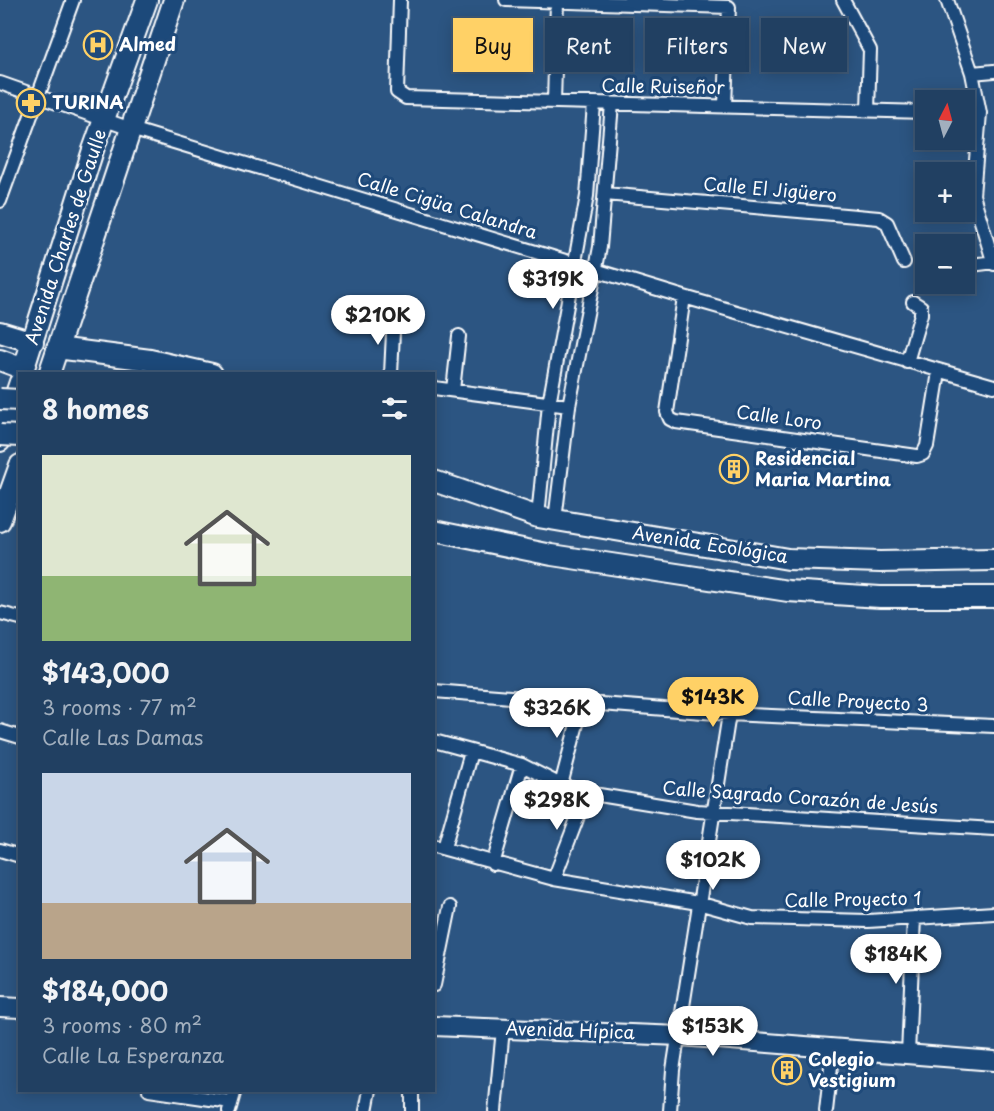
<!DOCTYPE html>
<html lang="en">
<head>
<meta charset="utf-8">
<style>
	:root { --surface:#214062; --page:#2d4b6b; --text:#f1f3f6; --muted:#a2afbe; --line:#3e5977; --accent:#ffd166 }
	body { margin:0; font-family:"Playpen Sans",sans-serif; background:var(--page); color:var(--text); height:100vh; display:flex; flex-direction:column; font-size:22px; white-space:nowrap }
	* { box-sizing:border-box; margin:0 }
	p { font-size:20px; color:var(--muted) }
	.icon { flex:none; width:33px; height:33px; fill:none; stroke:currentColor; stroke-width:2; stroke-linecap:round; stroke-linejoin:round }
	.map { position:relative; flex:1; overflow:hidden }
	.sheet { position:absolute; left:18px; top:372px; width:417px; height:720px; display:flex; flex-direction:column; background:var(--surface); border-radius:0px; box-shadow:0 3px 15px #0003,0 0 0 2px var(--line) }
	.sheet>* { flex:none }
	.guide { position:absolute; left:453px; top:18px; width:450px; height:54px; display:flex; gap:12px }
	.needle { width:39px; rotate:6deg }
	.controls { position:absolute; left:915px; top:90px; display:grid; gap:12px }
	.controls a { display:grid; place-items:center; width:60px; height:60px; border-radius:0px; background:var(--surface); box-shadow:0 3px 15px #0003,0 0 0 2px var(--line); font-size:30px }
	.price { position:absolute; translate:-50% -51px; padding:0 14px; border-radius:21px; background:#fff; color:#222; font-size:20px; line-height:39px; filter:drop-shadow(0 2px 3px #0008) }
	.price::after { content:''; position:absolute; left:50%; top:36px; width:18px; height:14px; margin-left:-9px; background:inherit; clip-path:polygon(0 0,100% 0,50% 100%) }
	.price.selected { background:var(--accent); color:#111 }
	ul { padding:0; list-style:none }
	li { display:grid; align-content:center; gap:12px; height:318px; padding:0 24px }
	li span { display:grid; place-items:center; height:186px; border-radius:0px; color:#555 }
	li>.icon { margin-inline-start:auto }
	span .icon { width:108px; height:108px; fill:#fffc; stroke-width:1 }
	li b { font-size:26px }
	h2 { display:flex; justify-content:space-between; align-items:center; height:72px; padding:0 24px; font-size:26px }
	.tag { padding:0 21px; border-radius:0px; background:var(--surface); box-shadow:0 3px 15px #0003,0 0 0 2px var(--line); font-size:21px; line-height:54px }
	.tag.selected { background:var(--accent); color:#111 }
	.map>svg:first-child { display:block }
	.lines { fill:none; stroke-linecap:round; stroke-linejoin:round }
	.street-casing { stroke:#fff; stroke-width:16 }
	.secondary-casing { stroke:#fff; stroke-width:22 }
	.primary-casing { stroke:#fff; stroke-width:24 }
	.street { stroke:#1f4a7a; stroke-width:12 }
	.secondary { stroke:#1f4a7a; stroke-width:18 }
	.primary { stroke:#1f4a7a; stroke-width:20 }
	.primary-bridge-casing { stroke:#fff; stroke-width:24; stroke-linecap:butt }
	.primary-bridge { stroke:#1f4a7a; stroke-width:20 }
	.labels { text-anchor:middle; stroke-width:6; stroke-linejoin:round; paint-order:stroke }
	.poi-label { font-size:18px; font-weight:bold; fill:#fff; stroke:#1f4a7a; text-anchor:start }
	.street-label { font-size:18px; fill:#fff; stroke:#1f4a7a }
</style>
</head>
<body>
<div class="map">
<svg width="994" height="1111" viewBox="0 0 994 1111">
	<rect width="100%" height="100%" fill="#2c5582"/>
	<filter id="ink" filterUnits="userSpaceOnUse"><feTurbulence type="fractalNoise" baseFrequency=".0167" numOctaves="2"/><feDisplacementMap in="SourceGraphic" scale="12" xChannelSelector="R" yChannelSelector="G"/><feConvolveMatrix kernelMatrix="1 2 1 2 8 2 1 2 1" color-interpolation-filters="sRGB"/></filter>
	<g filter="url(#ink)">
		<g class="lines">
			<!-- street casing -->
			<g class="street-casing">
				<path id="street" d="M 400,0 L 397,92 L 406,98 L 926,112
					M 506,0 L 729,7 L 725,105
					M 843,0 L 870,50 L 868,110
					M 947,0 L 972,73 L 980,113 L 973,195 L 994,264
					M 972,73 L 994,71
					M 0,83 L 131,129 L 684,297 L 994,386
					M 554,102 L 557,2
					M 964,113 L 980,113
					M 605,194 L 879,218 L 887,223 L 904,262
					M 0,201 L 73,0
					M 964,266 L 994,262
					M 684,297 L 667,412 L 670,419 L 676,422 L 917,456 L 923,454 L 927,446 L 939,372
					M 385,315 L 393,332 L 391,374
					M 907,362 L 921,314 L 921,307 L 913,302
					M 434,388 L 569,406
					M 453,390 L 459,336
					M 538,517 L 549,404 L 587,196 L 594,104
					M 555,520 L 569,406 L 600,247 L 612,104
					M 0,613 L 20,618
					M 434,691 L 729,714 L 994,726
					M 0,731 L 20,737
					M 434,741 L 522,765 L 561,785 L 587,793 L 697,811 L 994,829
					M 561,785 L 583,701
					M 434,846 L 554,879 L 698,903 L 752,918 L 868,921 L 994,913
					M 444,848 L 471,752
					M 0,850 L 20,856
					M 493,864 L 522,765
					M 554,879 L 587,793
					M 434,985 L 450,907
					M 908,1054 L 914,918
					M 149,1090 L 231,1102
					M 229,1111 L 235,1090
					M 366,1111 L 370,1090
					M 412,1111 L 412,1090
					M 495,1111 L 503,1029
					M 670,1111 L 673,1070 L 729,714
					M 826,1111 L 833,1048"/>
			</g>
			<!-- secondary casing -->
			<g class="secondary-casing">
				<path id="secondary" d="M 0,1007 L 20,1008
					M 434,1026 L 680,1036 L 994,1061"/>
			</g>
			<!-- primary casing -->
			<g class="primary-casing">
				<path id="primary" d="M 0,332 L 33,342
					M 57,348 L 150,360 L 212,374
					M 0,360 L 24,369
					M 22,374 L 93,150 L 147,0
					M 49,374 L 174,0
					M 0,441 L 20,382
					M 434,481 L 538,517 L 788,559 L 880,562 L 994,560
					M 0,521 L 20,465
					M 434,531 L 552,555 L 788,591 L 880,597 L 994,597"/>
			</g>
			<!-- street -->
			<use href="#street" class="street"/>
			<!-- secondary -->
			<use href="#secondary" class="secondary"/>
			<!-- primary -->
			<use href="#primary" class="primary"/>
			<!-- primary-bridge casing -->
			<g class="primary-bridge-casing">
				<path id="primary-bridge" d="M 0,399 L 20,400
					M 0,435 L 20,436"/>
			</g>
			<!-- primary-bridge -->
			<use href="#primary-bridge" class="primary-bridge"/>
		</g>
	</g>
	<!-- icons -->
	<defs>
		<g id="hospital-ring" transform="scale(1.5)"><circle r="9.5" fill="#1f4a7a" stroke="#ffd166" stroke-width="1.5"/><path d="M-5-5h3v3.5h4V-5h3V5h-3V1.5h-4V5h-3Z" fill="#ffd166"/></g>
		<g id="pharmacy-ring" transform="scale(1.5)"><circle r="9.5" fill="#1f4a7a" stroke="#ffd166" stroke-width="1.5"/><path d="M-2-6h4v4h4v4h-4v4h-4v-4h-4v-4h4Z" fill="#ffd166"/></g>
		<g id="building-ring" transform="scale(1.5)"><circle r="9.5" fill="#1f4a7a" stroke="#ffd166" stroke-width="1.5"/><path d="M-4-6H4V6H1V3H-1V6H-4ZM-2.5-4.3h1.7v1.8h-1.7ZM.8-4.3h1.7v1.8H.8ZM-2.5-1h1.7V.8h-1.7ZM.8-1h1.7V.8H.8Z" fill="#ffd166"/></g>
	</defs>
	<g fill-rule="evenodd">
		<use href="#hospital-ring" x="98" y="45"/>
		<use href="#pharmacy-ring" x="31" y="103"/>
		<use href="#building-ring" x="734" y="469"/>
		<use href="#building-ring" x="787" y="1070"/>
	</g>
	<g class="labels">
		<!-- poi labels -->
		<g class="poi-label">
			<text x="119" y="51">Almed</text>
			<text x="52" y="109">TURINA</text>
			<text x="755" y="465">Residencial<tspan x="755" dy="21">Maria Martina</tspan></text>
			<text x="808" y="1066">Colegio<tspan x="808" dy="21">Vestigium</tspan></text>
		</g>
		<!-- street labels -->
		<g class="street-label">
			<text transform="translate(663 87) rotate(1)" y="6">Calle Ruiseñor</text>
			<text transform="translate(770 190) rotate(5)" y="6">Calle El Jigüero</text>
			<text transform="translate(447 206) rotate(17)" y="6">Calle Cigüa Calandra</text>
			<text transform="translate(66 237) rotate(-72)" y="6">Avenida Charles de Gaulle</text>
			<text transform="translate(779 418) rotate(8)" y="6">Calle Loro</text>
			<text transform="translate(710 545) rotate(9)" y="6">Avenida Ecológica</text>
			<text transform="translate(858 702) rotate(3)" y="6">Calle Proyecto 3</text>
			<text transform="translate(800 798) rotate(4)" y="6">Calle Sagrado Corazón de Jesús</text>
			<text transform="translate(853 900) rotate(-1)" y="6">Calle Proyecto 1</text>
			<text transform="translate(570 1031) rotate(2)" y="6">Avenida Hípica</text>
		</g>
	</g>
</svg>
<div class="controls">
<a><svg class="needle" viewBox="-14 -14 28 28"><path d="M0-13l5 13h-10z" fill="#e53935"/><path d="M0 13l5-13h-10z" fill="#a2afbe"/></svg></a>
<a>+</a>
<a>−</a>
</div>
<b class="price" style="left:553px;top:310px">$319K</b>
<b class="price" style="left:378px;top:346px">$210K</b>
<b class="price selected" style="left:713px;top:728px">$143K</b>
<b class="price" style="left:557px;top:739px">$326K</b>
<b class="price" style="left:557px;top:831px">$298K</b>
<b class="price" style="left:713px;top:891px">$102K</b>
<b class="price" style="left:896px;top:985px">$184K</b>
<b class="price" style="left:713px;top:1057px">$153K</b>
<div class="guide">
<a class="tag selected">Buy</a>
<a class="tag">Rent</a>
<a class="tag">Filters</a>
<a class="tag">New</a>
</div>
<section class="sheet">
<h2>8 homes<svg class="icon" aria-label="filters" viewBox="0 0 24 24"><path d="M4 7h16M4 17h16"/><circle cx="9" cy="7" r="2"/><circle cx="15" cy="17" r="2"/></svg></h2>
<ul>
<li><span style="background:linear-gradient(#dfe7d0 65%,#8fb573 0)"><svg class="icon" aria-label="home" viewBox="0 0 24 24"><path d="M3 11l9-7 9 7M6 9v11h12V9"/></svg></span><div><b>$143,000</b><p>3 rooms · 77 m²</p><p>Calle Las Damas</p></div></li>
<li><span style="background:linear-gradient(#c9d6e8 70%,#b9a48a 0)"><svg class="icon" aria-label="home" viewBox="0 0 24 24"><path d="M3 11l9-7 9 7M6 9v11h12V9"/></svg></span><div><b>$184,000</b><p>3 rooms · 80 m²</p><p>Calle La Esperanza</p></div></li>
</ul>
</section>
</div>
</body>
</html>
